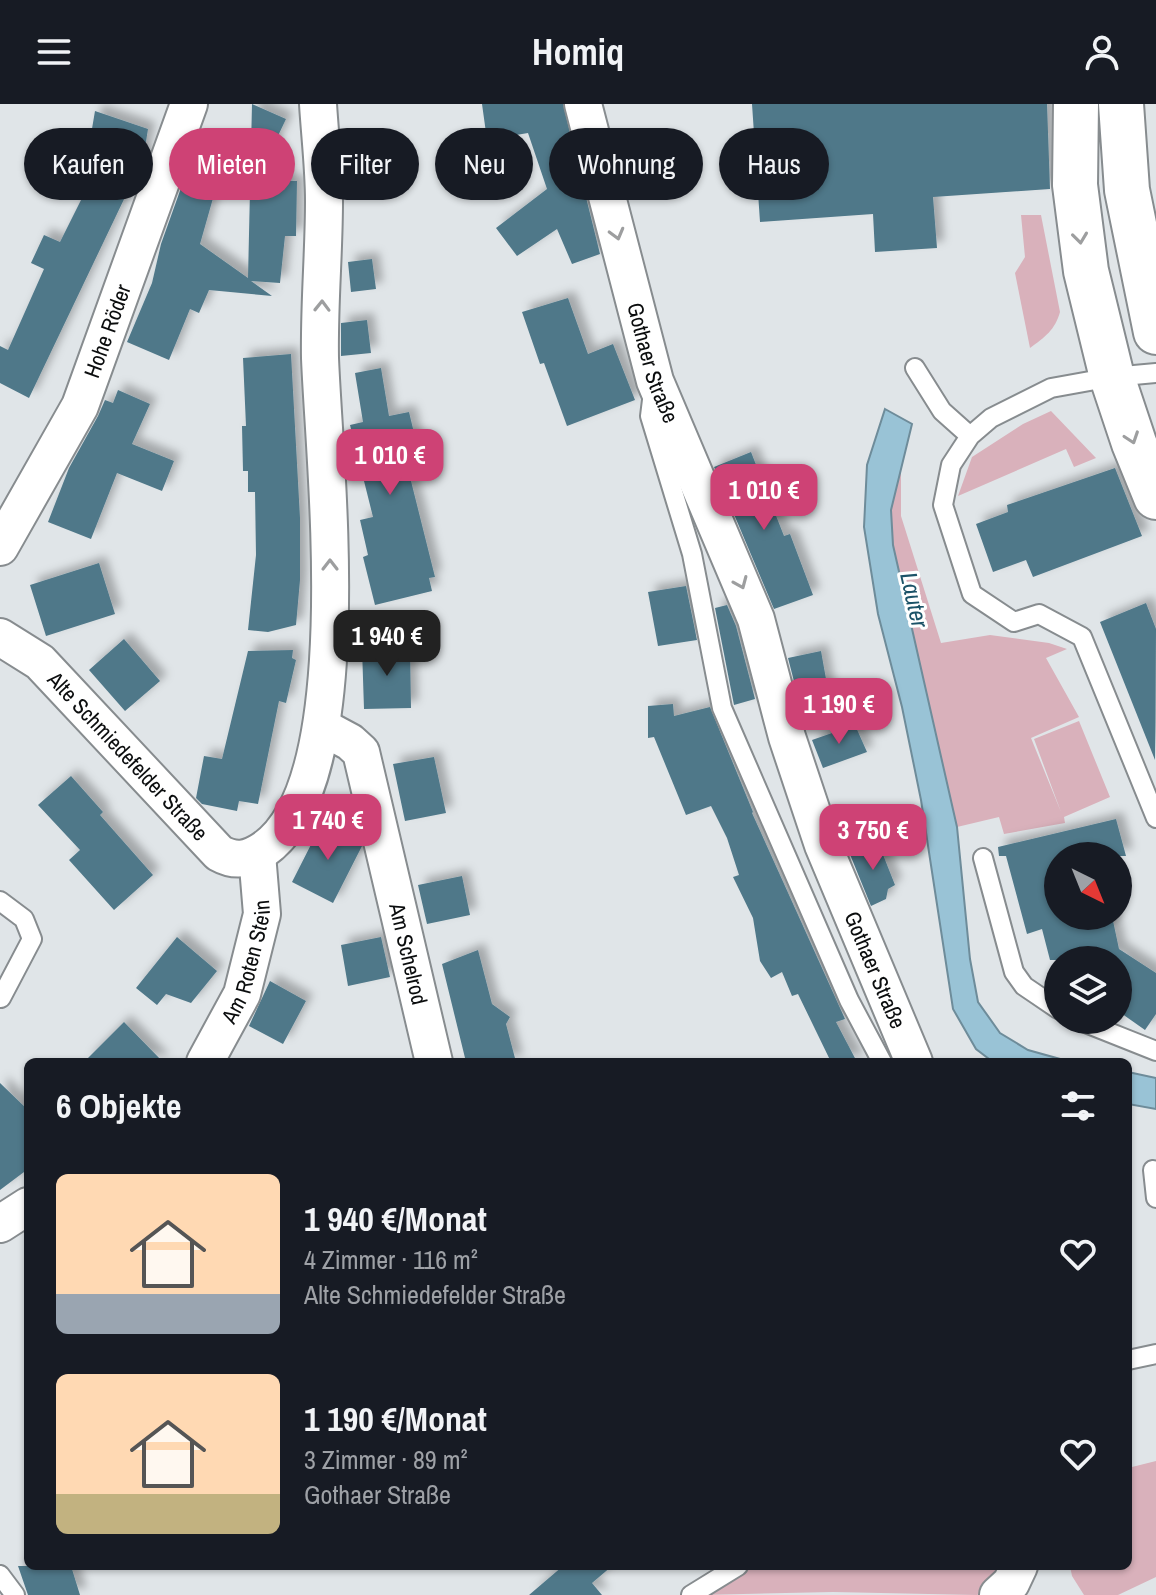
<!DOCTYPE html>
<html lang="de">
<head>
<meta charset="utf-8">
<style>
	:root { --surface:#171b24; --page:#20242c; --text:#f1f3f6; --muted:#9ea1a6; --accent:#ce4275 }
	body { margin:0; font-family:"Archivo Narrow",sans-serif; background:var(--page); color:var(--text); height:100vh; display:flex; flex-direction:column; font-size:30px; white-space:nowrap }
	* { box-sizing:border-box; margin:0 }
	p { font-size:26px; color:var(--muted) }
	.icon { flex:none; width:44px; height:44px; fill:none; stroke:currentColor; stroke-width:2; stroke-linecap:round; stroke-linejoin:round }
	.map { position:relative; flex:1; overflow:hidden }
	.drawer { position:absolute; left:24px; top:954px; width:1108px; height:512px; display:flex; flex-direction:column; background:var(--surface); border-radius:12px; box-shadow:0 2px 6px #0004 }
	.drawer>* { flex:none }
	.guide { position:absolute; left:24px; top:24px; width:1108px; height:72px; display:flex; gap:16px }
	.needle { width:52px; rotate:137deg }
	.tools { position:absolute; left:1044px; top:738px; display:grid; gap:16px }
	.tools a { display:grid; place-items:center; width:88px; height:88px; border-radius:50%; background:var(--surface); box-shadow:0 2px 6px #0004; font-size:40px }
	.price { position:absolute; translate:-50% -68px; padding:0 18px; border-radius:16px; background:var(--accent); color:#fff; font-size:26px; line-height:52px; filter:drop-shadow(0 2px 4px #0008) }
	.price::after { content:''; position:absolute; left:50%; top:48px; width:24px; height:18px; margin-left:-12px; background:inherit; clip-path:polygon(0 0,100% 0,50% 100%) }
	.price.on { background:#222; color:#fff }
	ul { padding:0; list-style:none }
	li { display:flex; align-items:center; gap:24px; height:200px; padding:0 32px }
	li span { display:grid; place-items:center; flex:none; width:224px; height:160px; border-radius:12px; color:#555 }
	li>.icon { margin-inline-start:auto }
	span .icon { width:96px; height:96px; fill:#fffc; stroke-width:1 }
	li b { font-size:34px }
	h2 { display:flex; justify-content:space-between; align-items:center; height:96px; padding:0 32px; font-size:34px }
	.chip { padding:0 28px; border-radius:36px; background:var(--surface); box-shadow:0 2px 6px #0004; font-size:28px; line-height:72px }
	.chip.on { background:var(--accent); color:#fff }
	header { display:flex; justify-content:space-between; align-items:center; height:104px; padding:0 32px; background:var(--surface); font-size:36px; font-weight:800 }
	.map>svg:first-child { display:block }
	.green { fill:#d9b1bb }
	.water { fill:#99c3d6; stroke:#6e8c9a; stroke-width:2 }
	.building { fill:#4f7889; filter:url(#shadow) }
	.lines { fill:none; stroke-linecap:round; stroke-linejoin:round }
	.lane-casing { stroke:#878c8f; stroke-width:22 }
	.street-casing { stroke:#878c8f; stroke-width:40 }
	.secondary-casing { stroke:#878c8f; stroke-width:48 }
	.lane { stroke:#fff; stroke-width:18 }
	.street { stroke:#fff; stroke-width:36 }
	.secondary { stroke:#fff; stroke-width:44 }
	.oneway { stroke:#9d9e9f }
	.labels { text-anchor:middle; stroke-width:6; stroke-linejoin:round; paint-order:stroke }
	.street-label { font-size:22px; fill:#0b0d0e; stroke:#fff }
	.water-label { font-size:24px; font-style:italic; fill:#1c5368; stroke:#fff }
</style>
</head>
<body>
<header><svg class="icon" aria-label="menu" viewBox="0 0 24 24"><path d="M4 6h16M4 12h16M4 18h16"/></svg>Homiq<svg class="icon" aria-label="person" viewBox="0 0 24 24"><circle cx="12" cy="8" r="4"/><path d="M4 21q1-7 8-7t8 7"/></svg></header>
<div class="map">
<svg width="1156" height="1491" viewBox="0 0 1156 1491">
	<defs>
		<filter id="shadow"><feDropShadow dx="7" dy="-7" stdDeviation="4" flood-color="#0004"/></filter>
	</defs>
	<rect width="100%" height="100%" fill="#e0e5e8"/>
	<!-- green -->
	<path class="green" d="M 1021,111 L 1041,111 L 1060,208 C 1055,226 1045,233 1030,244 L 1015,169 L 1025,153 Z
		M 1051,307 L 1096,354 L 1074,363 L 1066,345 L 958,392 L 972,353 L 1023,320 Z
		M 901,362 L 901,412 L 941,539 L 990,531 L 1049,539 L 1067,545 L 1046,554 L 1079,613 L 1031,634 L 1061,708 L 1034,635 L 1079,617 L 1110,693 L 1064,713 L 1065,719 L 1004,730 L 999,713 L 957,723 L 893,441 L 891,406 Z
		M 1156,1357 L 1156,1473 L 1118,1491 L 1084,1491 L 1072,1472 L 1070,1462 L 1128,1462 L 1128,1364 Z
		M 752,1462 L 1004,1462 L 994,1481 L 977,1491 L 833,1488 L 701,1491 Z"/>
	<!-- water -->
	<path class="water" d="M 885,305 L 912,320 L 891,406 L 893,441 L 957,723 L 970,855 L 978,898 L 1000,929 L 1028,946 L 1071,958 L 993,958 L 976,945 L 953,905 L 921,696 L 902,603 L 878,510 L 864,423 L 867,361 Z
		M 1128,968 L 1156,974 L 1156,1005 L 1128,1000 Z"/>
	<!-- building -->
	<path class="building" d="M 252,0 L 286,15 L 257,76 L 297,77 L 296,132 L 285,132 L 280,179 L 251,177 L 272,192 L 209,186 L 199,209 L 190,205 L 169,256 L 127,238 L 152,179 L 161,140 L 196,42 L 225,52 L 200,140 L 248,174 Z
		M 482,0 L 563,0 L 600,150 L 572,160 L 557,125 L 517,152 L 496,124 L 547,85 L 528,29 L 487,36 Z
		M 752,0 L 1047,0 L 1050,85 L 933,93 L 937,144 L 875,148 L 873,110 L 760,118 Z
		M 95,7 L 148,25 L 141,69 L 137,68 L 29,294 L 0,279 L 0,242 L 8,246 L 44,165 L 31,159 L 44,131 L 60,138 L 81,96 L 66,89 L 78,63 L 85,66 Z
		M 372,155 L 376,185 L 351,188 L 348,158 Z
		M 568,194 L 588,250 L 613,240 L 635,296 L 567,322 L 544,259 L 540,260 L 522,208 Z
		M 367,216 L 371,249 L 341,252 L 341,219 Z
		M 291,250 L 300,414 L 300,476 L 296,521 L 268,528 L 248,526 L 256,451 L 255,388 L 248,388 L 248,367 L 243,367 L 242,322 L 246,322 L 243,254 Z
		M 381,264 L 389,312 L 409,308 L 422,362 L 408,365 L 435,473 L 429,474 L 432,487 L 375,501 L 363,453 L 368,451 L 360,416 L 373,413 L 350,321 L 363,318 L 355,269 Z
		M 118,286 L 150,300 L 132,340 L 174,357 L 162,387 L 117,369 L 91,435 L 48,418 L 69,364 L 98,312 L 105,296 L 113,299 Z
		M 751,348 L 784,432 L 790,430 L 813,491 L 774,505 L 714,363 Z
		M 1115,364 L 1142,432 L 1033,473 L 1026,456 L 993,468 L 976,420 L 1008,408 L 1007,401 Z
		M 99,459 L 115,510 L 46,532 L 30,481 Z
		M 686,482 L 697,536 L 658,542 L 648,488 Z
		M 1146,499 L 1156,525 L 1155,656 L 1100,518 Z
		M 727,501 L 736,522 L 755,595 L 734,601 L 715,504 Z
		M 124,535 L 160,577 L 125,607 L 89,566 Z
		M 410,543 L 411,604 L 364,605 L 362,544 Z
		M 293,546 L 292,554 L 296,556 L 286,599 L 279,597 L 258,700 L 239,697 L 237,707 L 202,700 L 196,694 L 204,652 L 222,655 L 248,547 Z
		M 821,547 L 828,586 L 798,593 L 788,554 Z
		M 673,600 L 674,612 L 710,603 L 753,708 L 752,709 L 845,915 L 836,918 L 857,958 L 831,958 L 798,890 L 792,892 L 782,868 L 771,874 L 760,857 L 753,814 L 733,773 L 739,771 L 727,734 L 711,702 L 686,711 L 654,633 L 648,634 L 648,602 Z
		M 855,621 L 867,648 L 823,664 L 812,636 Z
		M 434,653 L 446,709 L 405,717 L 393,660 Z
		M 71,672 L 103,708 L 100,711 L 153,771 L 114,806 L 69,756 L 80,746 L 38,701 Z
		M 1116,715 L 1126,752 L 1058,752 L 1058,812 L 1112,812 L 1119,845 L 1156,869 L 1156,910 L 1145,926 L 1118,907 L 1118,856 L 1050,856 L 1042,825 L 1027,830 L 1006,752 L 999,752 L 998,743 Z
		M 323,717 L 360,736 L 362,742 L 333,799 L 292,778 Z
		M 878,738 L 895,781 L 888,785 L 886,795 L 871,802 L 849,748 Z
		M 462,772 L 470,811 L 427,820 L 418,781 Z
		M 177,833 L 217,867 L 191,899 L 166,890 L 157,901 L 136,884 Z
		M 381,833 L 390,873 L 348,882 L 341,841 Z
		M 478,846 L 492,900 L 510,913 L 506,920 L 516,958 L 466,958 L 442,860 Z
		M 270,877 L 306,897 L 283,940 L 249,922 Z
		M 124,918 L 163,958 L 84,958 Z
		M 0,979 L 28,1006 L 28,1065 L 0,1086 Z
		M 18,1462 L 71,1462 L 80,1491 L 28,1491 Z
		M 563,1462 L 612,1462 L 592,1479 L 602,1491 L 529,1491 Z"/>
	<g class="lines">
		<!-- lane casing -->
		<g class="lane-casing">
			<path id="lane" d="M 915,264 L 942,307 L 970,332
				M 1156,269 L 1112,273 L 1051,284 L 991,314 L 970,332 L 951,361 L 943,401 L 972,490 L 1014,518 L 1039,510 L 1082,533 L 1156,714
				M 653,288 L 650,312 L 692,450 L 722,604 L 849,896 L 882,958
				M 983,754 L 1014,868 L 1024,882 L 1058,905
				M 0,797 L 24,815 L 32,835 L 1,894
				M 1078,916 L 1156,947
				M 1153,1066 L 1156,1094
				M 1128,1256 L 1156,1250
				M 0,1471 L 15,1491
				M 691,1491 L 738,1462"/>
		</g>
		<!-- street casing -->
		<g class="street-casing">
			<g id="street">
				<path id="s1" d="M 583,0 L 655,277 L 756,515 L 787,633 L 823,741 L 914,958"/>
				<path id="s2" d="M 0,443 L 80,302 L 189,0"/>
				<path id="s3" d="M 0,533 L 40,558 L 219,749 C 235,758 248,756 263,746 C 361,680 324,362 320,254 C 319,202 324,149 324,97 C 324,65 320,32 318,0"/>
				<path id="s4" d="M 322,623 L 350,638 L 361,648 L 434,958"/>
				<path id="s5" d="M 205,958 L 242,890 L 262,810 L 257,750"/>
				<path d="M 0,1120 L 28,1102"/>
				<path d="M 998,1491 L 1011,1479 L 1019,1462"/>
			</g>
		</g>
		<!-- secondary casing -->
		<g class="secondary-casing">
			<path id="secondary" d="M 1076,0 L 1075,81 L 1086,167 L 1112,273 L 1134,339 L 1156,393
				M 1121,0 L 1127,86 L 1156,228"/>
		</g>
		<!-- lane -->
		<use href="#lane" class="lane"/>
		<!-- street -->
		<use href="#street" class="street"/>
		<!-- secondary -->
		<use href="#secondary" class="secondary"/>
	</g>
	<!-- one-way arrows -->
	<defs><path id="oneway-chevron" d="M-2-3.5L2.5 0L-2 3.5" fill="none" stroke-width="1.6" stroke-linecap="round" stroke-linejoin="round" transform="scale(2)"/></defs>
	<g class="oneway">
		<use href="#oneway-chevron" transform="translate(617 130) rotate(75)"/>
		<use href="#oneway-chevron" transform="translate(1080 134) rotate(83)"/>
		<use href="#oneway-chevron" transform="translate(322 202) rotate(-89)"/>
		<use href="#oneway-chevron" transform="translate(1132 334) rotate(71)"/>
		<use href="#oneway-chevron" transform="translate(330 461) rotate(-90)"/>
		<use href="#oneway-chevron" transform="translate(741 479) rotate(67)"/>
	</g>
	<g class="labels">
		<!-- street labels -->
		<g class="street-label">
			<text dy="8" stroke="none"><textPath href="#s2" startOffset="242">Hohe Röder</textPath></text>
			<text dy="8" stroke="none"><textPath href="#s1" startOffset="268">Gothaer Straße</textPath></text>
			<text dy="8" stroke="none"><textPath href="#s3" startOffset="176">Alte Schmiedefelder Straße</textPath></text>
			<text dy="8" stroke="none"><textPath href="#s4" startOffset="254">Am Schelrod</textPath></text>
			<text dy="8" stroke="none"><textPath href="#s5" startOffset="110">Am Roten Stein</textPath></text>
			<text dy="8" stroke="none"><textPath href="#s1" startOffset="916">Gothaer Straße</textPath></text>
		</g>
		<!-- water labels -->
		<g class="water-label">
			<text transform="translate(914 496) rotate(77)" y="8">Lauter</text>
		</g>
	</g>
</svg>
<div class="tools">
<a><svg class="needle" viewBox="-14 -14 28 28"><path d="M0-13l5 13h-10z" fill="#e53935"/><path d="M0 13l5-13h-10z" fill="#9ea1a6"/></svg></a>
<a><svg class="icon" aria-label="layers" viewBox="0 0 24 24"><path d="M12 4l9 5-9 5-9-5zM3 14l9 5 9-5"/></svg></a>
</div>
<b class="price" style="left:390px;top:393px">1 010 €</b>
<b class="price" style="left:764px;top:428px">1 010 €</b>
<b class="price on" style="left:387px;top:574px">1 940 €</b>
<b class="price" style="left:839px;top:642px">1 190 €</b>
<b class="price" style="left:328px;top:758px">1 740 €</b>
<b class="price" style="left:873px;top:768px">3 750 €</b>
<div class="guide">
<a class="chip">Kaufen</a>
<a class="chip on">Mieten</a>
<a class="chip">Filter</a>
<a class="chip">Neu</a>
<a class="chip">Wohnung</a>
<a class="chip">Haus</a>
</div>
<section class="drawer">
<h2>6 Objekte<svg class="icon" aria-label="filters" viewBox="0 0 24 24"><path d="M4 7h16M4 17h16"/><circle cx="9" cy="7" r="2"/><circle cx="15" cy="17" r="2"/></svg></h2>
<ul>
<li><span style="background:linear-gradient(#ffd9b3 75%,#9aa5b1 0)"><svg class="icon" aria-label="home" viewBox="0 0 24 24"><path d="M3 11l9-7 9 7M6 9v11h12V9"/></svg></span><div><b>1 940 €/Monat</b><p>4 Zimmer · 116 m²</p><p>Alte Schmiedefelder Straße</p></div><svg class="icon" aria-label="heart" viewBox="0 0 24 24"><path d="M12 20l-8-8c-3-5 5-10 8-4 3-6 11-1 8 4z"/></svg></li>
<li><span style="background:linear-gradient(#ffd9b3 75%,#c2b280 0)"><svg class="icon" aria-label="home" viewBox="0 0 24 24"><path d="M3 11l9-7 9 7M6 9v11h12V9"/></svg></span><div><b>1 190 €/Monat</b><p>3 Zimmer · 89 m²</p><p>Gothaer Straße</p></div><svg class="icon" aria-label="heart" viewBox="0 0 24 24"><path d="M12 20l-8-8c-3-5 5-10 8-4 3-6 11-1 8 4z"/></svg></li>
</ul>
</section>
</div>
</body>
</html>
